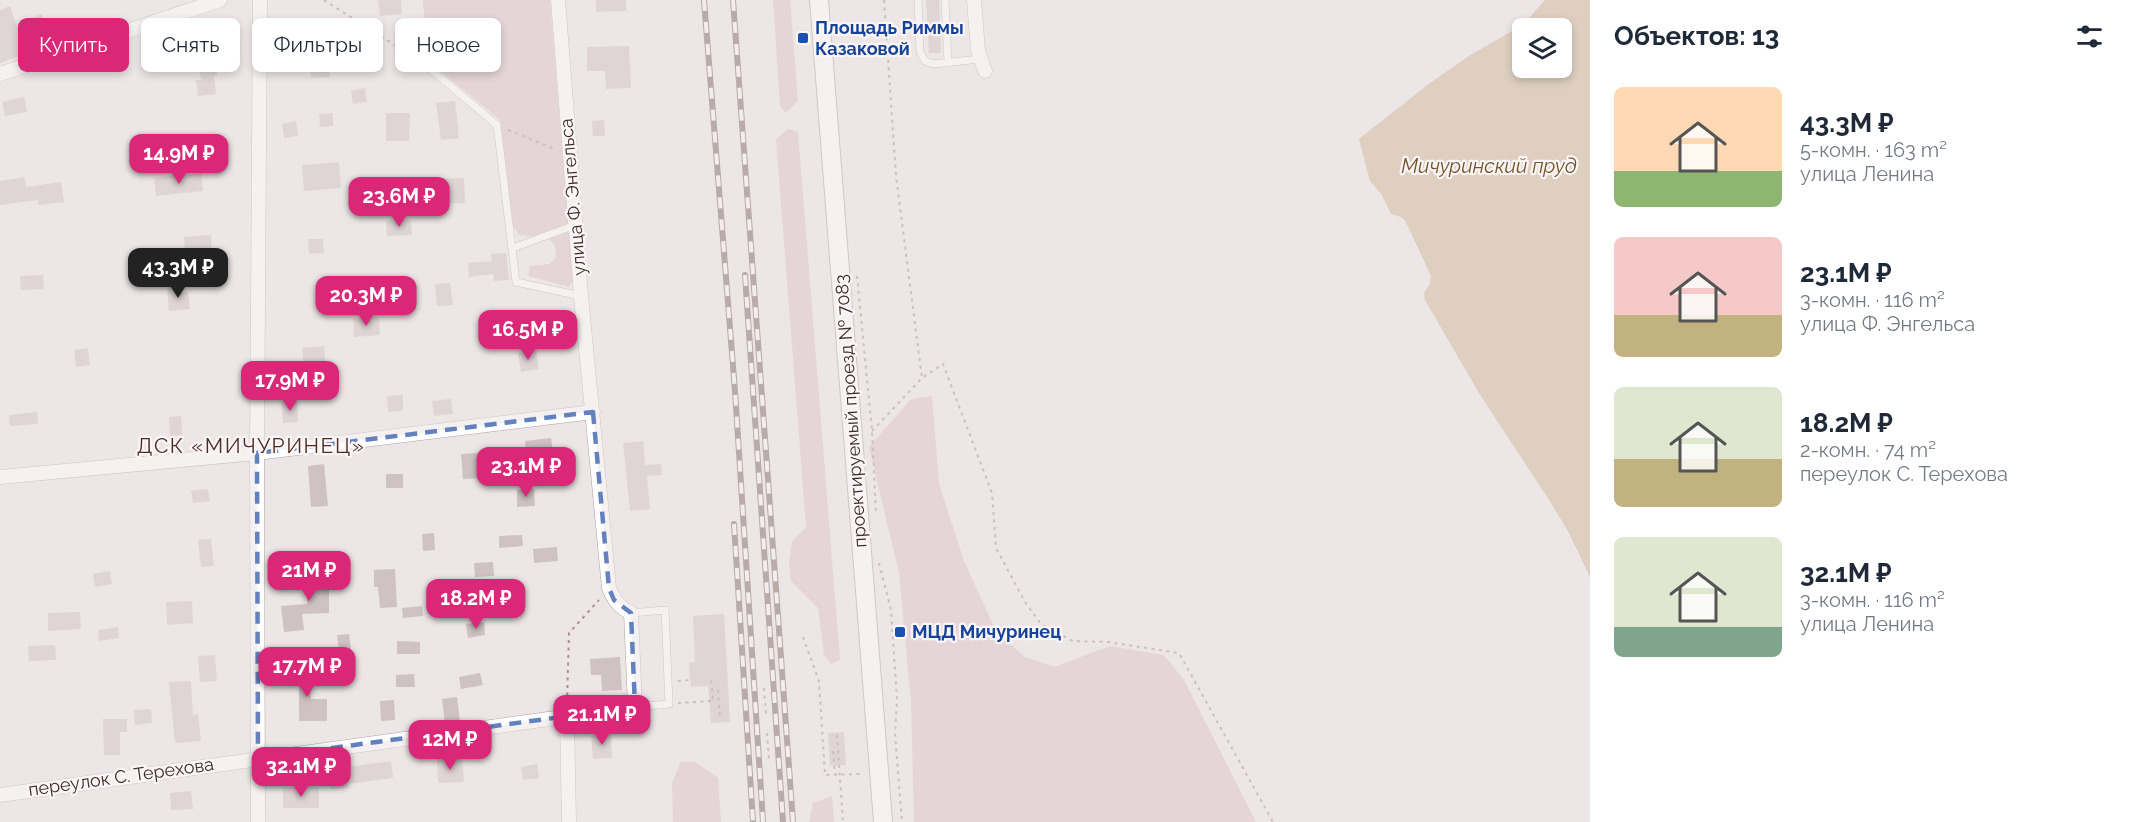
<!DOCTYPE html>
<html lang="ru">
<head>
<meta charset="utf-8">
<style>
	:root { --surface:#fff; --page:#f2f2f3; --text:#1f2937; --muted:#747a83; --accent:#db2777 }
	body { margin:0; font-family:Raleway,sans-serif; background:var(--page); color:var(--text); height:100vh; display:flex; flex-direction:column; font-size:22px; white-space:nowrap }
	* { box-sizing:border-box; margin:0 }
	p { font-size:20px; color:var(--muted) }
	.icon { flex:none; width:33px; height:33px; fill:none; stroke:currentColor; stroke-width:2; stroke-linecap:round; stroke-linejoin:round }
	.map { position:relative; flex:1; overflow:hidden }
	.side { display:flex; flex-direction:column; background:var(--surface); width:540px }
	.side>* { flex:none }
	.top-card { position:absolute; left:18px; top:18px; width:570px; height:54px; display:flex; gap:12px }
	.tools { position:absolute; left:1512px; top:18px; display:grid; gap:12px }
	.tools a { display:grid; place-items:center; width:60px; height:60px; border-radius:9px; background:var(--surface); box-shadow:0 3px 9px #0003; font-size:30px }
	.price { position:absolute; translate:-50% -51px; padding:0 14px; border-radius:12px; background:var(--accent); color:#fff; font-size:20px; line-height:39px; filter:drop-shadow(0 2px 3px #0008) }
	.price::after { content:''; position:absolute; left:50%; top:36px; width:18px; height:14px; margin-left:-9px; background:inherit; clip-path:polygon(0 0,100% 0,50% 100%) }
	.price.current { background:#222; color:#fff }
	ul { padding:0; list-style:none }
	li { display:flex; align-items:center; gap:18px; height:150px; padding:0 24px }
	li span { display:grid; place-items:center; flex:none; width:168px; height:120px; border-radius:9px; color:#555 }
	li>.icon { margin-inline-start:auto }
	span .icon { width:72px; height:72px; fill:#fffc; stroke-width:1 }
	li b { font-size:26px }
	h2 { display:flex; justify-content:space-between; align-items:center; height:72px; padding:0 24px; font-size:26px }
	.pill { padding:0 21px; border-radius:9px; background:var(--surface); box-shadow:0 3px 9px #0003; font-size:21px; line-height:54px }
	.pill.current { background:var(--accent); color:#fff }
	main { display:flex; flex:1; min-height:0 }
	.map>svg:first-child { display:block }
	.green { fill:#dcc1ca }
	.water { fill:#ccb394; fill-rule:evenodd }
	.building { fill:#cec2c3 }
	.lines { fill:none; stroke-linecap:round; stroke-linejoin:round }
	.lane-casing { stroke:#aea2a1; stroke-width:8 }
	.street-casing { stroke:#aea2a1; stroke-width:15 }
	.secondary-casing { stroke:#b2a19f; stroke-width:20 }
	.path { stroke:#ae8d8a; stroke-width:2; stroke-dasharray:3 4.5; stroke-linecap:butt }
	.lane { stroke:#fff; stroke-width:7 }
	.street { stroke:#fff; stroke-width:14 }
	.secondary { stroke:#fff; stroke-width:18 }
	.rail-casing { stroke:#796461; stroke-width:6 }
	.rail { stroke:#faf6f7; stroke-width:4; stroke-dasharray:11; stroke-linecap:butt }
	.marked { fill:none; stroke:#6481bf; stroke-width:4.5; stroke-dasharray:12 8; stroke-linejoin:round }
	.transit-dot { fill:#1a4fb4; stroke:#faf6f7; stroke-width:2 }
	.labels { text-anchor:middle; stroke-width:4.5; stroke-linejoin:round; paint-order:stroke }
	.transit-label { font-size:18px; font-weight:bold; fill:#164399; stroke:#faf6f7; text-anchor:start }
	.street-label { font-size:18px; fill:#3e2a26; stroke:#faf6f7 }
	.water-label { font-size:20px; font-style:italic; fill:#755326; stroke:#faf6f7 }
	.quarter-label { font-size:21px; letter-spacing:1.5px; fill:#4f2b24; stroke:#faf6f7 }
</style>
</head>
<body>
<main>
<div class="map">
<svg width="1590" height="822" viewBox="0 0 1590 822">
	<rect width="100%" height="100%" fill="#ede6e6"/>
	<!-- green -->
	<path class="green" d="M 423,0 L 550,0 L 573,280 L 569,287 L 528,276 L 530,266 L 550,264 L 556,257 L 555,246 L 548,238 L 519,235 L 513,225 L 500,120 L 427,60 Z
		M 773,0 L 790,0 L 798,101 L 786,113 L 780,106 Z
		M 788,129 L 798,132 L 840,660 L 831,664 L 824,654 L 818,608 L 791,581 L 789,562 L 792,542 L 806,527 L 776,139 Z
		M 932,396 L 939,484 L 964,561 L 996,631 L 1025,657 L 1054,667 L 1110,646 L 1164,655 L 1184,680 L 1256,822 L 914,822 L 911,702 L 899,573 L 869,447 L 911,399 Z
		M 681,762 L 695,762 L 718,778 L 721,822 L 673,822 L 672,783 Z
		M 832,796 L 834,822 L 809,822 L 813,803 Z"/>
	<!-- water -->
	<path class="water" d="M 1545,0 L 1590,0 L 1590,577 L 1568,531 L 1551,503 L 1479,393 L 1425,300 L 1424,293 L 1430,284 L 1431,276 L 1405,220 L 1401,217 L 1391,214 L 1382,195 L 1370,181 L 1359,139 L 1430,83 L 1472,54 L 1523,25 ZM 1522,28 L 1562,28 L 1562,68 L 1522,68 Z"/>
	<!-- building -->
	<path class="building" d="M 378,0 L 401,0 L 402,14 L 380,16 Z
		M 596,0 L 626,0 L 626,11 L 596,12 Z
		M 926,0 L 939,0 L 941,53 L 929,53 Z
		M 10,6 L 16,24 L 42,14 L 52,44 L 0,63 L 0,10 Z
		M 325,27 L 326,43 L 299,45 L 298,28 Z
		M 210,30 L 216,51 L 212,53 L 217,75 L 214,76 L 216,94 L 198,96 L 196,80 L 201,80 L 196,57 L 192,58 L 186,37 Z
		M 629,46 L 631,88 L 606,89 L 605,71 L 587,71 L 587,47 Z
		M 329,63 L 330,77 L 311,78 L 310,64 Z
		M 365,88 L 367,102 L 353,104 L 351,91 Z
		M 24,97 L 27,112 L 5,116 L 2,102 Z
		M 455,101 L 459,138 L 441,140 L 436,103 Z
		M 333,113 L 333,126 L 320,127 L 319,114 Z
		M 386,113 L 410,113 L 409,141 L 386,141 Z
		M 604,120 L 605,136 L 593,136 L 592,121 Z
		M 296,121 L 298,136 L 284,138 L 282,124 Z
		M 339,162 L 341,188 L 304,191 L 302,165 Z
		M 201,173 L 203,191 L 156,196 L 154,178 Z
		M 24,177 L 26,187 L 61,182 L 64,202 L 38,205 L 38,200 L 0,205 L 0,181 Z
		M 464,178 L 465,203 L 439,204 L 438,179 Z
		M 411,220 L 412,235 L 387,236 L 386,221 Z
		M 211,235 L 212,261 L 186,263 L 184,237 Z
		M 308,239 L 323,239 L 324,253 L 309,254 Z
		M 506,253 L 509,280 L 494,281 L 493,274 L 469,277 L 468,263 L 492,261 L 491,254 Z
		M 43,275 L 44,289 L 21,290 L 20,276 Z
		M 450,283 L 453,305 L 437,306 L 435,284 Z
		M 179,285 L 179,293 L 188,292 L 190,309 L 169,311 L 167,286 Z
		M 379,317 L 380,335 L 354,337 L 353,319 Z
		M 324,346 L 326,368 L 304,369 L 302,348 Z
		M 88,348 L 90,365 L 76,367 L 74,350 Z
		M 536,350 L 539,369 L 521,372 L 518,353 Z
		M 403,395 L 403,411 L 388,412 L 387,396 Z
		M 451,399 L 453,414 L 434,416 L 432,401 Z
		M 282,401 L 297,401 L 298,422 L 283,423 Z
		M 37,412 L 38,424 L 10,426 L 9,415 Z
		M 181,416 L 182,435 L 170,436 L 169,417 Z
		M 551,438 L 553,452 L 526,455 L 525,441 Z
		M 643,441 L 645,465 L 661,464 L 662,475 L 647,476 L 650,509 L 630,511 L 623,443 Z
		M 479,453 L 481,478 L 463,479 L 461,454 Z
		M 324,464 L 328,506 L 311,507 L 308,466 Z
		M 386,474 L 403,474 L 403,488 L 386,488 Z
		M 208,489 L 210,501 L 193,503 L 191,491 Z
		M 534,489 L 535,506 L 517,507 L 517,490 Z
		M 434,533 L 435,550 L 423,551 L 422,534 Z
		M 522,535 L 523,546 L 499,548 L 499,536 Z
		M 211,539 L 214,566 L 201,567 L 198,540 Z
		M 557,547 L 558,561 L 534,563 L 533,549 Z
		M 493,562 L 494,576 L 475,577 L 474,563 Z
		M 395,569 L 397,607 L 380,608 L 378,587 L 374,587 L 374,570 Z
		M 110,571 L 112,584 L 95,587 L 93,574 Z
		M 329,571 L 329,613 L 302,614 L 304,630 L 284,632 L 281,606 L 307,604 L 307,572 Z
		M 461,586 L 464,597 L 443,601 L 441,590 Z
		M 192,601 L 193,623 L 167,625 L 166,602 Z
		M 422,606 L 423,616 L 403,618 L 402,608 Z
		M 80,612 L 81,629 L 48,631 L 48,613 Z
		M 724,614 L 730,722 L 711,723 L 708,686 L 691,687 L 689,663 L 695,662 L 693,616 Z
		M 484,622 L 485,635 L 468,638 L 466,624 Z
		M 118,627 L 119,638 L 99,641 L 98,630 Z
		M 349,634 L 352,657 L 340,659 L 337,635 Z
		M 397,641 L 420,642 L 420,654 L 397,654 Z
		M 55,645 L 56,660 L 29,661 L 28,646 Z
		M 215,655 L 217,681 L 200,682 L 198,656 Z
		M 620,657 L 622,690 L 602,691 L 601,675 L 591,675 L 590,659 Z
		M 309,672 L 311,699 L 327,699 L 327,721 L 299,721 L 299,684 L 283,685 L 282,674 Z
		M 480,673 L 483,685 L 461,689 L 459,677 Z
		M 414,674 L 415,687 L 396,687 L 396,675 Z
		M 191,681 L 193,715 L 198,714 L 201,741 L 175,743 L 169,682 Z
		M 457,697 L 460,722 L 445,724 L 442,699 Z
		M 394,700 L 395,720 L 381,721 L 380,701 Z
		M 151,709 L 152,723 L 135,725 L 134,710 Z
		M 103,719 L 127,719 L 127,732 L 120,732 L 120,755 L 104,755 Z
		M 844,732 L 846,765 L 830,766 L 828,733 Z
		M 611,734 L 612,758 L 593,759 L 591,735 Z
		M 462,758 L 464,782 L 438,783 L 437,759 Z
		M 391,761 L 393,778 L 348,784 L 348,788 L 331,789 L 330,765 L 348,764 L 348,767 Z
		M 537,764 L 539,778 L 523,780 L 521,767 Z
		M 283,787 L 319,787 L 319,808 L 283,808 Z
		M 191,791 L 193,809 L 171,810 L 170,793 Z"/>
	<g class="lines">
		<!-- lane casing -->
		<g class="lane-casing">
			<path id="lane" d="M 918,0 L 920,52 L 925,61 L 933,64 L 980,59
				M 945,0 L 948,63
				M 428,67 L 497,125 L 516,282 L 581,296
				M 513,248 L 575,225
				M 631,613 L 665,610 L 669,704 L 635,707"/>
		</g>
		<!-- street casing -->
		<g class="street-casing">
			<path id="street" d="M 974,0 L 978,51 L 985,71
				M 0,74 L 220,0
				M 0,477 L 257,453 L 593,412
				M 567,718 L 569,822
				M 0,795 L 635,707 L 631,613 C 619,607 614,600 609,588 L 581,296 L 558,0
				M 258,822 L 257,453 L 260,0"/>
		</g>
		<!-- secondary casing -->
		<g class="secondary-casing">
			<path id="secondary" d="M 819,0 L 883,822"/>
		</g>
		<!-- path -->
		<path class="path" d="M 324,0 L 420,61
			M 884,0 L 896,176 L 922,378
			M 508,130 L 555,149
			M 857,276 L 872,431 L 876,515
			M 872,431 L 922,378 L 943,364 L 992,493 L 996,548 L 1025,602 L 1041,624 L 1073,641 L 1108,642 L 1179,653 L 1273,822
			M 879,563 L 891,610 L 897,699 L 895,734 L 902,822
			M 803,637 L 819,681 L 825,775 L 860,774
			M 678,681 L 690,680
			M 764,688 L 766,714
			M 718,690 L 720,718
			M 567,703 L 569,633 L 599,600
			M 678,703 L 713,701 L 711,679
			M 767,733 L 769,759
			M 837,735 L 843,822
			M 833,751 L 835,775"/>
		<!-- lane -->
		<use href="#lane" class="lane"/>
		<!-- street -->
		<use href="#street" class="street"/>
		<!-- secondary -->
		<use href="#secondary" class="secondary"/>
		<!-- rail casing -->
		<g class="rail-casing">
			<path id="rail" d="M 704,0 L 735,391 L 763,822
				M 733,0 L 793,822
				M 745,275 L 783,822
				M 734,524 L 753,822"/>
		</g>
		<!-- rail -->
		<use href="#rail" class="rail"/>
	</g>
	<!-- marked area -->
	<path d="M0 0H1590V822H0ZM 593,412 L 609,588 L 614,600 L 631,613 L 635,707 L 258,758 L 257,453 Z" fill="#ede6e6" fill-opacity=".55" fill-rule="evenodd"/>
	<path class="marked" d="M 593,412 L 609,588 L 614,600 L 631,613 L 635,707 L 258,758 L 257,453 Z"/>
	<!-- markers -->
	<g class="transit-dot">
		<rect x="797" y="32" width="12" height="12" rx="3"/>
		<rect x="894" y="626" width="12" height="12" rx="3"/>
	</g>
	<g class="labels">
		<!-- transit labels -->
		<g class="transit-label">
			<text x="815" y="34">Площадь Риммы<tspan x="815" dy="21">Казаковой</tspan></text>
			<text x="912" y="638">МЦД Мичуринец</text>
		</g>
		<!-- street labels -->
		<g class="street-label">
			<text transform="translate(573 197) rotate(-95)" y="6">улица Ф. Энгельса</text>
			<text transform="translate(851 411) rotate(-94)" y="6">проектируемый проезд № 7083</text>
			<text transform="translate(121 777) rotate(-8)" y="6">переулок С. Терехова</text>
		</g>
		<!-- water labels -->
		<g class="water-label">
			<text x="1489" y="173">Мичуринский пруд</text>
		</g>
		<!-- quarter labels -->
		<g class="quarter-label">
			<text x="251" y="453">ДСК «МИЧУРИНЕЦ»</text>
		</g>
	</g>
</svg>
<div class="tools">
<a><svg class="icon" aria-label="layers" viewBox="0 0 24 24"><path d="M12 4l9 5-9 5-9-5zM3 14l9 5 9-5"/></svg></a>
</div>
<b class="price" style="left:179px;top:185px">14.9M ₽</b>
<b class="price" style="left:399px;top:228px">23.6M ₽</b>
<b class="price current" style="left:178px;top:299px">43.3M ₽</b>
<b class="price" style="left:366px;top:327px">20.3M ₽</b>
<b class="price" style="left:528px;top:361px">16.5M ₽</b>
<b class="price" style="left:290px;top:412px">17.9M ₽</b>
<b class="price" style="left:526px;top:498px">23.1M ₽</b>
<b class="price" style="left:309px;top:602px">21M ₽</b>
<b class="price" style="left:476px;top:630px">18.2M ₽</b>
<b class="price" style="left:307px;top:698px">17.7M ₽</b>
<b class="price" style="left:602px;top:746px">21.1M ₽</b>
<b class="price" style="left:450px;top:771px">12M ₽</b>
<b class="price" style="left:301px;top:798px">32.1M ₽</b>
<div class="top-card">
<a class="pill current">Купить</a>
<a class="pill">Снять</a>
<a class="pill">Фильтры</a>
<a class="pill">Новое</a>
</div>
</div>
<section class="side">
<h2>Объектов: 13<svg class="icon" aria-label="filters" viewBox="0 0 24 24"><path d="M4 7h16M4 17h16"/><circle cx="9" cy="7" r="2"/><circle cx="15" cy="17" r="2"/></svg></h2>
<ul>
<li><span style="background:linear-gradient(#ffd9b3 70%,#8fb573 0)"><svg class="icon" aria-label="home" viewBox="0 0 24 24"><path d="M3 11l9-7 9 7M6 9v11h12V9"/></svg></span><div><b>43.3M ₽</b><p>5-комн. · 163 m²</p><p>улица Ленина</p></div></li>
<li><span style="background:linear-gradient(#f6c9c9 65%,#c2b280 0)"><svg class="icon" aria-label="home" viewBox="0 0 24 24"><path d="M3 11l9-7 9 7M6 9v11h12V9"/></svg></span><div><b>23.1M ₽</b><p>3-комн. · 116 m²</p><p>улица Ф. Энгельса</p></div></li>
<li><span style="background:linear-gradient(#dfe7d0 60%,#c2b280 0)"><svg class="icon" aria-label="home" viewBox="0 0 24 24"><path d="M3 11l9-7 9 7M6 9v11h12V9"/></svg></span><div><b>18.2M ₽</b><p>2-комн. · 74 m²</p><p>переулок С. Терехова</p></div></li>
<li><span style="background:linear-gradient(#dfe7d0 75%,#7fa58c 0)"><svg class="icon" aria-label="home" viewBox="0 0 24 24"><path d="M3 11l9-7 9 7M6 9v11h12V9"/></svg></span><div><b>32.1M ₽</b><p>3-комн. · 116 m²</p><p>улица Ленина</p></div></li>
</ul>
</section>
</main>
</body>
</html>
